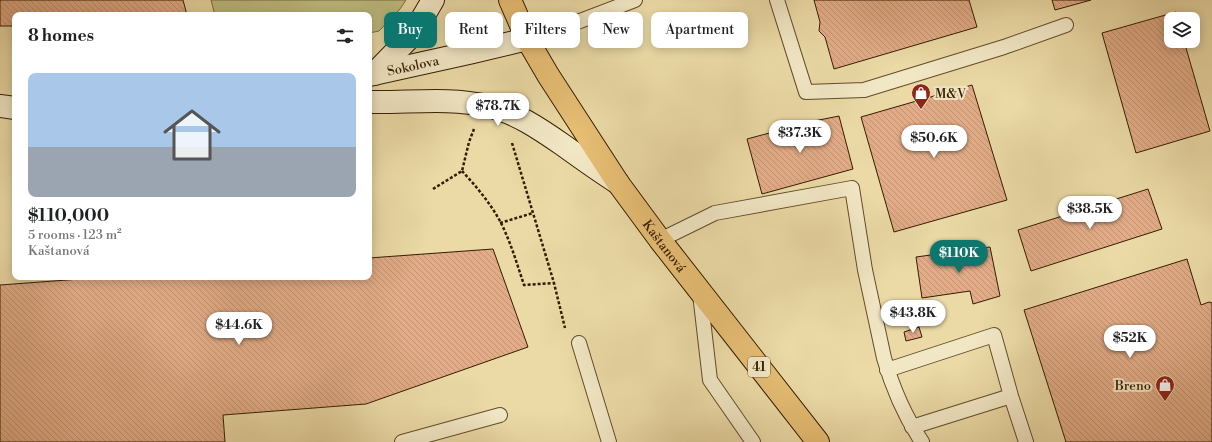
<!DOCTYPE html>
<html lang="en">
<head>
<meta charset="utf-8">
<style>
	:root { --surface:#fff; --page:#f6f6f6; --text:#202124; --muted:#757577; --line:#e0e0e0; --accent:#0f766e }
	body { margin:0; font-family:"Libre Bodoni",serif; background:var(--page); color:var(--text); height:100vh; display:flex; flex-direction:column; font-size:15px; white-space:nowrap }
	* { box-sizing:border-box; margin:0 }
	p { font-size:13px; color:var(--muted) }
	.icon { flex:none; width:22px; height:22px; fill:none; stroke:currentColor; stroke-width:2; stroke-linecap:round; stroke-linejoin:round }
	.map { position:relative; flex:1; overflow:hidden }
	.drawer { position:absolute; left:12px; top:12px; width:360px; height:268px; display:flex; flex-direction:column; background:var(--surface); border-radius:8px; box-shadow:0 2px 10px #0003 }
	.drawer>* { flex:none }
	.banner { position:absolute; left:384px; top:12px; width:380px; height:36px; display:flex; gap:8px }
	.tools { position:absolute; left:1164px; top:12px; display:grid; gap:8px }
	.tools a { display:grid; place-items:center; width:36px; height:36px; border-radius:8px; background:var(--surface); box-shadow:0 2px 10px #0003; font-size:20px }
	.price { position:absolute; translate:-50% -34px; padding:0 9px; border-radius:14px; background:#fff; color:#222; font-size:13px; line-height:26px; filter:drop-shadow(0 1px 2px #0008) }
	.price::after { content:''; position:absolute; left:50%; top:24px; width:12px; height:9px; margin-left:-6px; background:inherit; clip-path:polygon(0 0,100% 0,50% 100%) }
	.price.on { background:var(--accent); color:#fff }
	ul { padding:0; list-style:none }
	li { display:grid; align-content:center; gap:8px; height:212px; padding:0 16px }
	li+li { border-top:1px solid var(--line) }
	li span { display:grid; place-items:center; height:124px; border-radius:8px; color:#555 }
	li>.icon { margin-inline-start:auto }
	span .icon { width:72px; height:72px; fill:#fffc; stroke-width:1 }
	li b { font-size:17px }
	h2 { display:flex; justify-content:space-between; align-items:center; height:48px; padding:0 16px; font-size:17px }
	.chip { padding:0 14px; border-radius:8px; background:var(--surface); box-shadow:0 2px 10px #0003; font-size:14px; line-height:36px }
	.chip.on { background:var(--accent); color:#fff }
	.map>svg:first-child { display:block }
	.grass { fill:#bebd82; stroke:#7a6c42 }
	.building { fill:url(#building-back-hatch); stroke:#351c01 }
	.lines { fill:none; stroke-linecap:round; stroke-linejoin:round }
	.lane-casing { stroke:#624c2a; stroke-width:16 }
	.secondary-casing { stroke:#351c01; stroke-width:24 }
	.primary-casing { stroke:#351c01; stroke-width:24 }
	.path { stroke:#351c01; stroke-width:2.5; stroke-dasharray:3 2; stroke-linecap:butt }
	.lane { stroke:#f2e7c5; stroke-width:14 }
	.secondary { stroke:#f2e7c5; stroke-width:22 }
	.primary { stroke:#e6bd73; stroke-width:22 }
	.labels { text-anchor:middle; stroke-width:4; stroke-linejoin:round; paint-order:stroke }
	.shield { fill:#f2e7c5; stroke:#6e593c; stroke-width:1 }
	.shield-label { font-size:12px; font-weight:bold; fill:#351c01 }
	.street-label { font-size:13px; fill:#351c01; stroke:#f2e7c5 }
	.poi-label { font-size:13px; fill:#351c01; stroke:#f2e7c5; text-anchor:start }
</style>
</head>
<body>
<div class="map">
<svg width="1212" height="442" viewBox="0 0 1212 442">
	<defs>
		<pattern id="building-back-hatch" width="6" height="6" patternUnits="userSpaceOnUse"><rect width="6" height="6" fill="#e1ac87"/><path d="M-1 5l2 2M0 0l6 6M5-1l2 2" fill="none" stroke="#c29373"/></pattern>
	</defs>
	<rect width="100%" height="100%" fill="#ebdaa6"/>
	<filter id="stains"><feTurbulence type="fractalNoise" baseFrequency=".005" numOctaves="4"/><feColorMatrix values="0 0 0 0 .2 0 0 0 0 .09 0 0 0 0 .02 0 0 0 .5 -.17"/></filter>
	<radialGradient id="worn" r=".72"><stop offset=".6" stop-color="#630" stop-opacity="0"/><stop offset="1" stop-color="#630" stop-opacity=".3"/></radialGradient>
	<!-- grass -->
	<path class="grass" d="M 211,0 L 406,0 L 400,9 L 379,31 L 369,33 L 369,15 L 215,15 Z"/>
	<!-- building -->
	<path class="building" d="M 0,0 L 183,0 L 187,15 L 15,15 L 15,26 L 0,26 Z
		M 814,0 L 969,0 L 977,27 L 834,69 L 825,37 L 819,31 L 820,22 Z
		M 1052,0 L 1091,0 L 1055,10 Z
		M 1176,12 L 1177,19 L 1171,19 L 1171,41 L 1184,41 L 1210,131 L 1136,153 L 1102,33 Z
		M 972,85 L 1007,200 L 894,232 L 861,117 Z
		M 839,116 L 853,169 L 762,194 L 747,139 L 814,121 Z
		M 1148,189 L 1162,229 L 1031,271 L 1018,230 Z
		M 990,247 L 1000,296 L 973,304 L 970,291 L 922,298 L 916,257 Z
		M 493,249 L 528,347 L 366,404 L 223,415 L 225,442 L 0,442 L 0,285 L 107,277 L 369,277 L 369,258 Z
		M 1187,259 L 1201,305 L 1209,302 L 1212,303 L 1212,442 L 1066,442 L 1024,310 Z
		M 919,327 L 922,337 L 906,341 L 904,332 Z"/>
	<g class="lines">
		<!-- lane casing -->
		<g class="lane-casing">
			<path id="lane" d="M 777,0 L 806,92 L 864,90 L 1004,47 L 1066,25
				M 527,39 L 580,21 L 635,0
				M 660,240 L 715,213 L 852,188 L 865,270 L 884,358 C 892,386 906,418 922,442
				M 700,294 L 710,380 L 753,442
				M 579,343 L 609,442
				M 887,370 L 994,335 L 1011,396 L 1026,442
				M 912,427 L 1011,396
				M 402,442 L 500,415"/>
		</g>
		<!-- secondary casing -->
		<g class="secondary-casing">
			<g id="secondary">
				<path d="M 374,74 L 413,34 L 433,0"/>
				<path id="s1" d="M 369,75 L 473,52 L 527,39"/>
				<path d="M 369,102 C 409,103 448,97 488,106 C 515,112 540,129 563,145 C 581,158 599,171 618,183"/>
				<path d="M 0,106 L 15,108"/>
			</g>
		</g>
		<!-- primary casing -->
		<g class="primary-casing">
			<g id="primary">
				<path id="s2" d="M 510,0 L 527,39 L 548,75 L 618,183 L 660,240 L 818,442"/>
			</g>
		</g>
		<!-- path -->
		<path class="path" d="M 512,143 L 554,283 L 565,328
			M 462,171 C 476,186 491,204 501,223 C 511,243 517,264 524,285 L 554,283 L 554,284
			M 433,189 L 462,171 L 469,142 L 474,129
			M 500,223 L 533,213"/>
		<!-- lane -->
		<use href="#lane" class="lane"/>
		<!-- secondary -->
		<use href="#secondary" class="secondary"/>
		<!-- primary -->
		<use href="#primary" class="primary"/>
	</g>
	<!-- icons -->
	<defs>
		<g id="shop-pin" transform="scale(1)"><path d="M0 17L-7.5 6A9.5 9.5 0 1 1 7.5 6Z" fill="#8f2418" stroke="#f2e7c5"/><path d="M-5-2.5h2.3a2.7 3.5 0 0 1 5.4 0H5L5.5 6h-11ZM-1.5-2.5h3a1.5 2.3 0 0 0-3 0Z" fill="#fff"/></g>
	</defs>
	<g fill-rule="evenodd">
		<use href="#shop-pin" x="921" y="93"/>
		<use href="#shop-pin" x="1165" y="385"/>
	</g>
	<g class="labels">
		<!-- shield labels -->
		<rect class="shield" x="748" y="357" width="22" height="20" rx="3"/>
		<g class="shield-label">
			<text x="759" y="371">41</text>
		</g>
		<!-- street labels -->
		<g class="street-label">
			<text dy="5" stroke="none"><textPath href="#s1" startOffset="45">Sokolova</textPath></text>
			<text dy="5" stroke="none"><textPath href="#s2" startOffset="291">Kaštanová</textPath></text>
		</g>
		<!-- poi labels -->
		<g class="poi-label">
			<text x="935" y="98">M&amp;V</text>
			<text x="1151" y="390" text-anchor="end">Breno</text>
		</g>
	</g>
	<rect width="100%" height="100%" filter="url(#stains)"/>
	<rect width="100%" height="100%" fill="url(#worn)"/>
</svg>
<div class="tools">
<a><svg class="icon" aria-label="layers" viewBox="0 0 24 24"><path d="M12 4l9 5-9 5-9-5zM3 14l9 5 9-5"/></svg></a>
</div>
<b class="price" style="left:498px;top:127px">$78.7K</b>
<b class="price" style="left:800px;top:154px">$37.3K</b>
<b class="price" style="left:934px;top:159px">$50.6K</b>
<b class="price" style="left:1090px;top:230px">$38.5K</b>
<b class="price on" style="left:959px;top:274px">$110K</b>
<b class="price" style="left:913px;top:334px">$43.8K</b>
<b class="price" style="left:239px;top:346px">$44.6K</b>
<b class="price" style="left:1130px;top:359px">$52K</b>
<div class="banner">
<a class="chip on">Buy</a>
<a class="chip">Rent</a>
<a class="chip">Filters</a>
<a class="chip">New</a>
<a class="chip">Apartment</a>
</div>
<section class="drawer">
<h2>8 homes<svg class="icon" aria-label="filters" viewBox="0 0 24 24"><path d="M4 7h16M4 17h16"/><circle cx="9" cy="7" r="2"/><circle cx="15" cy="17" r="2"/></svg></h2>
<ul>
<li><span style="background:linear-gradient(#a9c7e8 60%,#9aa5b1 0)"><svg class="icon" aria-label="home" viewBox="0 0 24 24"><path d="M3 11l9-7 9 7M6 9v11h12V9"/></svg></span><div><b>$110,000</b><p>5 rooms · 123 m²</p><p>Kaštanová</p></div></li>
</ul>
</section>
</div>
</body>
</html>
